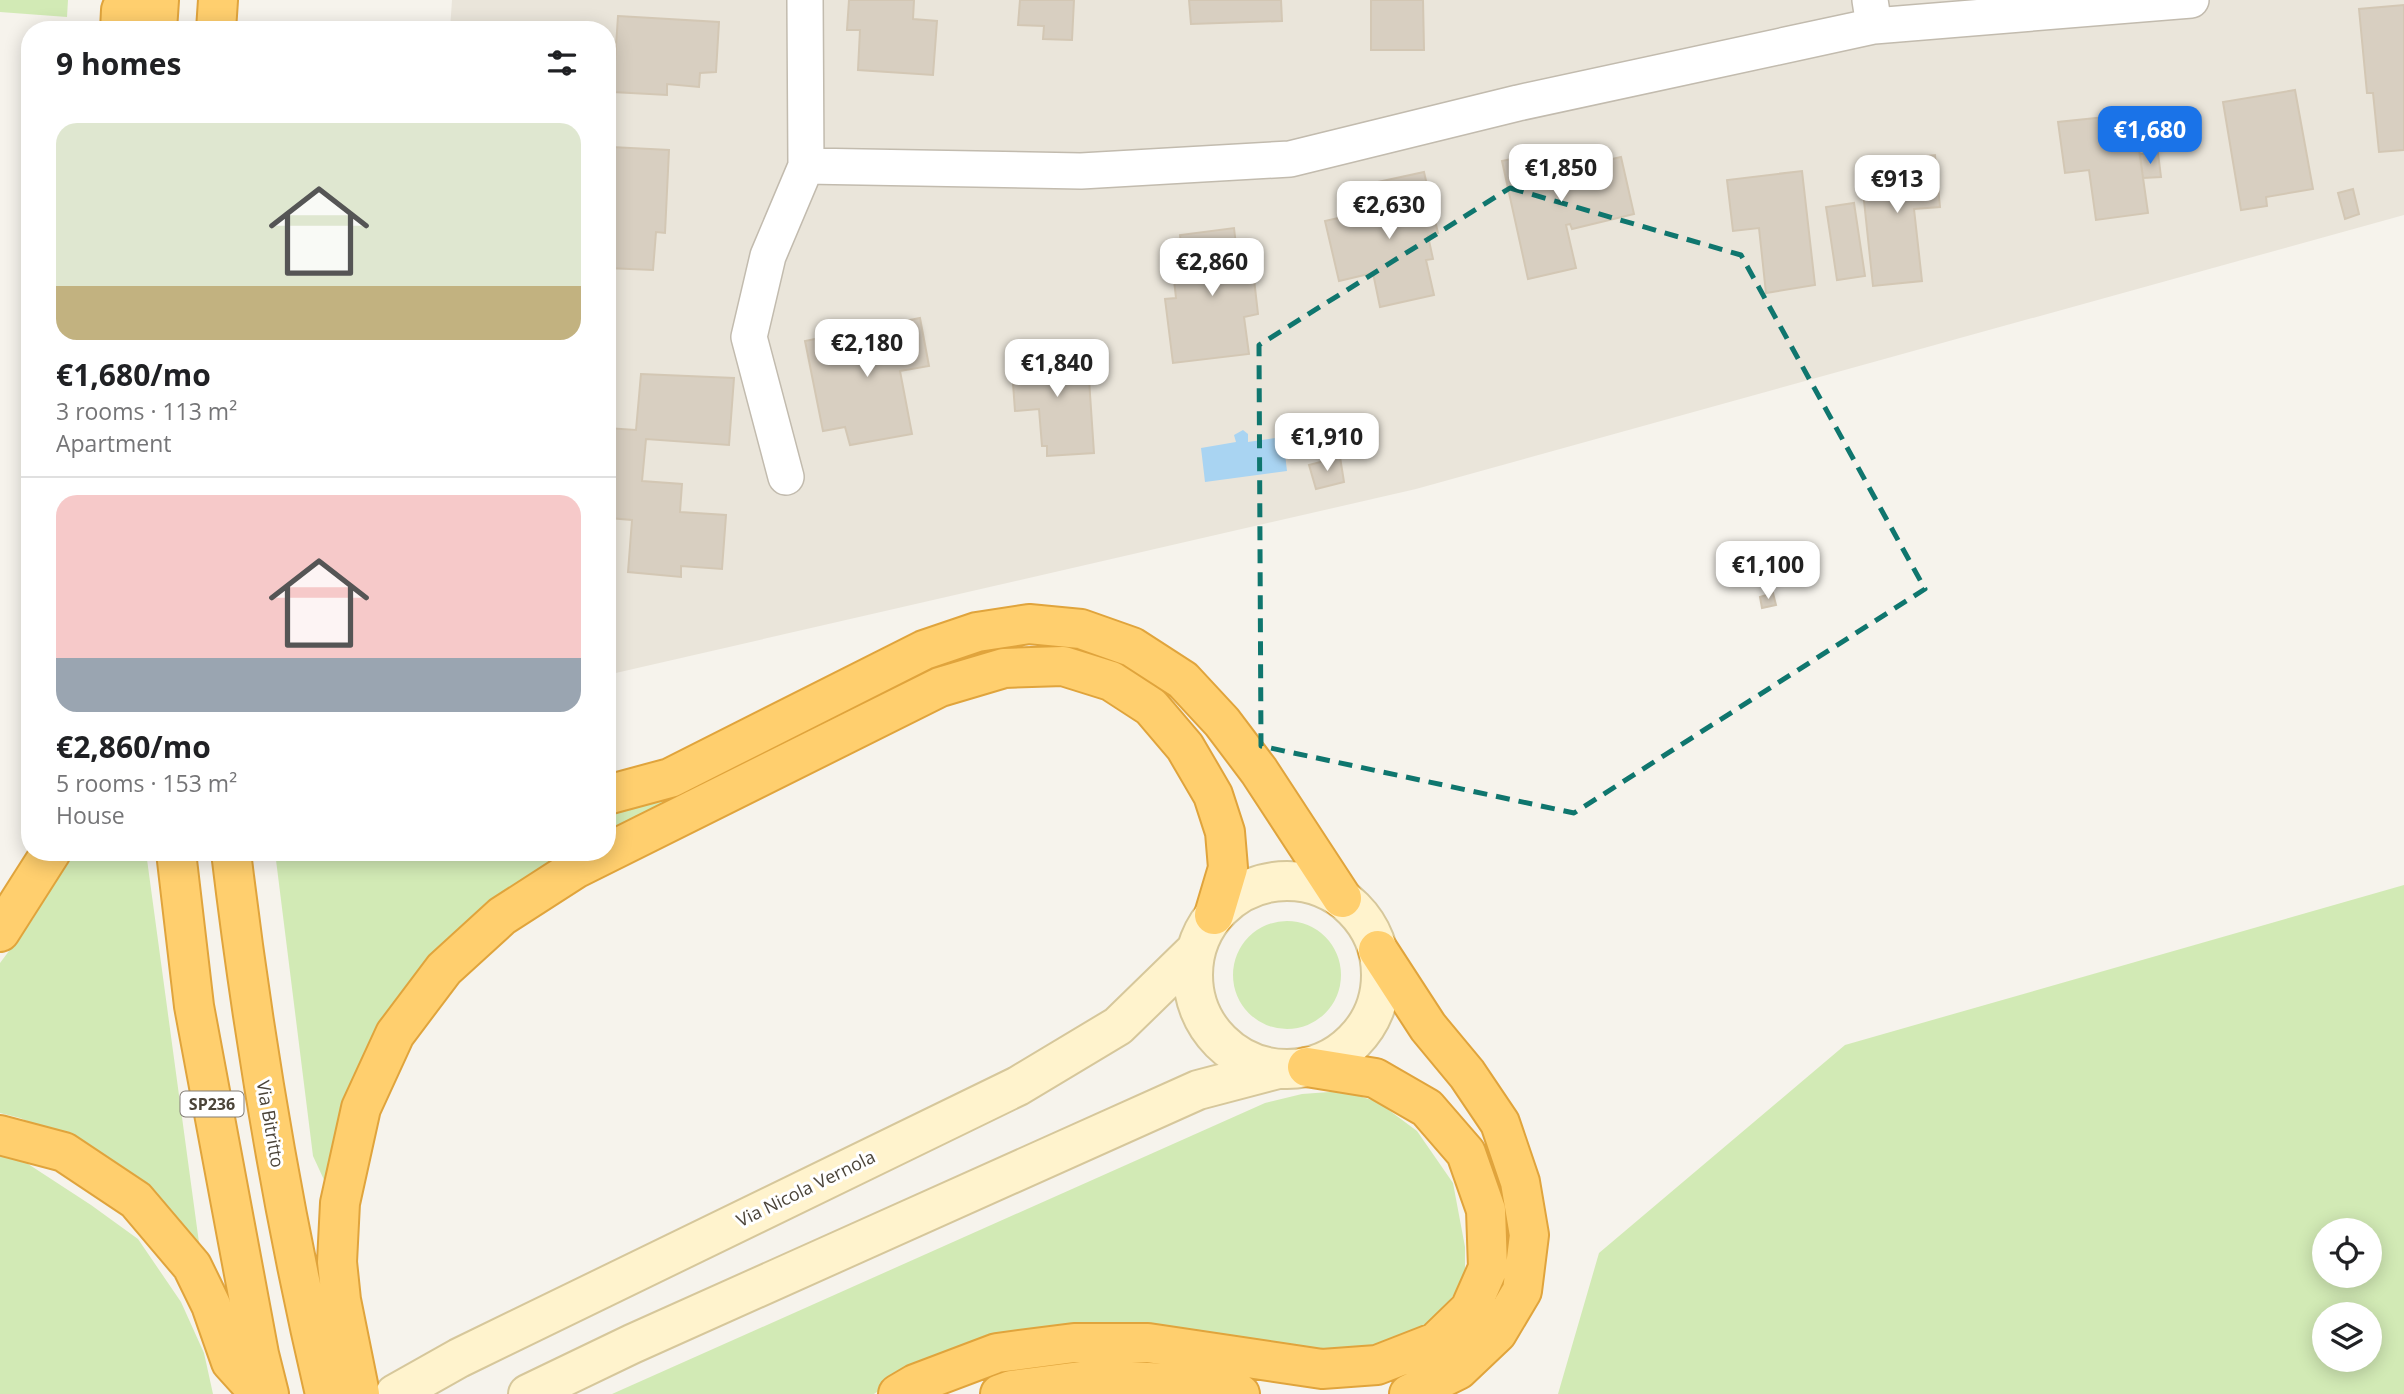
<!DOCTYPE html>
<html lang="en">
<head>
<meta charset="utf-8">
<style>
	:root { --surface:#fff; --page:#f6f6f6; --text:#202124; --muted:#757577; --line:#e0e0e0; --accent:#1a73e8 }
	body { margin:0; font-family:"Open Sans",sans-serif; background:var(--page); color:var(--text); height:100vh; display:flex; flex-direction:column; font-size:26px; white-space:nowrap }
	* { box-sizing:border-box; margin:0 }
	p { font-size:23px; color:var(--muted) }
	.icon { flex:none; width:38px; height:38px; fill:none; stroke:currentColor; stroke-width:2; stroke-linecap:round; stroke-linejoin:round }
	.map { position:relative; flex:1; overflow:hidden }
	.details { position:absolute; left:21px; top:21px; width:595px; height:840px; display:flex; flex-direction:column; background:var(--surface); border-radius:28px; box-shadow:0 4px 18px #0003 }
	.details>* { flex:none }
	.buttons { position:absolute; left:2312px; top:1218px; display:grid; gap:14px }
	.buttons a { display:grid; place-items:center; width:70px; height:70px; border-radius:50%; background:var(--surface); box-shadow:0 4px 18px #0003; font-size:35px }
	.price { position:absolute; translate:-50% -60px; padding:0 16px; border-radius:14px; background:#fff; color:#222; font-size:23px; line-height:46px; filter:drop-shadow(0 2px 4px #0008) }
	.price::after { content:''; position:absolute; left:50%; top:42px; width:21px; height:16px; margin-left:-10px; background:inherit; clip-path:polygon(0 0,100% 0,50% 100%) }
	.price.selected { background:var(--accent); color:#fff }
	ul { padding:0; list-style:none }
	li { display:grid; align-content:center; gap:14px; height:371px; padding:0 35px }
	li+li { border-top:2px solid var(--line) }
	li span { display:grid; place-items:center; height:217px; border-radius:21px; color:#555 }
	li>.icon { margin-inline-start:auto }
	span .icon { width:126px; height:126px; fill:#fffc; stroke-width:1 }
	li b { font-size:30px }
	h2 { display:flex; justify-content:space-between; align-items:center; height:84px; padding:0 35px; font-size:30px }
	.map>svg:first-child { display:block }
	.residential { fill:#eae5da }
	.green { fill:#d2eab5; fill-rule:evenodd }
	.water { fill:#a9d4f2 }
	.building { fill:#d8cfc1; stroke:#d3c7b4; stroke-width:2 }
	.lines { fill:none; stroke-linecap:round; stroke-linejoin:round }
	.street-casing { stroke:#c2bbae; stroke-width:38 }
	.secondary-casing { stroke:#d6c79b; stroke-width:42 }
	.highway-casing { stroke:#e0a43c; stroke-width:42 }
	.street { stroke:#fff; stroke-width:35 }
	.secondary { stroke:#fff3cd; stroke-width:38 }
	.highway { stroke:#ffcf6e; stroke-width:38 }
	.marked { fill:none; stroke:#0f766e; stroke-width:5; stroke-dasharray:14 9; stroke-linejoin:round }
	.labels { text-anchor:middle; stroke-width:6; stroke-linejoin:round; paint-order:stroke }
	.shield { fill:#fff; stroke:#817c74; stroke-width:2 }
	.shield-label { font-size:16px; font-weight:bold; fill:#4b4439 }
	.street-label { font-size:18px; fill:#4b4439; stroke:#fff }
</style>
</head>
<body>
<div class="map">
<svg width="2404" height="1394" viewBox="0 0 2404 1394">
	<rect width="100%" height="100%" fill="#f6f3ec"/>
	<!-- residential -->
	<path class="residential" d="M 452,0 L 2404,0 L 2404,215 L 1416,489 L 607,675 L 607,30 L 450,30 Z"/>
	<!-- green -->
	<path class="green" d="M 0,0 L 68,0 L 67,17 L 0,12 Z
		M 688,787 L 697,791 L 607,834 L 607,816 Z
		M 71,852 L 146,852 L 200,1250 L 96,1150 L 20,1118 L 0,1113 L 0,963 L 33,919 Z
		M 275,852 L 569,852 L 395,1008 L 361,1061 L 347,1117 L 325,1182 L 313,1156 Z
		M 2404,885 L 2404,1394 L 1558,1394 L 1599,1253 L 1845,1045 ZM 2324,1230 L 2370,1230 L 2370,1276 L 2324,1276 ZM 2324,1314 L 2370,1314 L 2370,1360 L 2324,1360 Z
		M1233 975a54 54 0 1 1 108 0a54 54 0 1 1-108 0Z
		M 1343,1091 L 1378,1102 L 1417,1131 L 1453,1183 L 1465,1247 L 1465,1270 L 1457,1291 L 1433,1321 L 1403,1337 L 1367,1349 L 1328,1352 L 1148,1324 L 901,1376 L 874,1394 L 612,1394 L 1265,1103 L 1302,1094 Z
		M 0,1152 L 22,1160 L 91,1205 L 138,1239 L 181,1302 L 204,1353 L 213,1394 L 0,1394 Z"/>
	<!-- water -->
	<path class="water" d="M 1243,430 L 1248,434 L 1248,442 L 1283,437 L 1287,471 L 1205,482 L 1201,448 L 1236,442 L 1234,435 Z"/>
	<!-- building -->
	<path class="building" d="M 849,0 L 914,0 L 913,19 L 937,21 L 933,75 L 858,70 L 860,30 L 847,30 Z
		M 1020,0 L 1074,0 L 1072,40 L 1043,39 L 1044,26 L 1018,25 Z
		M 1189,0 L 1281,0 L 1282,21 L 1191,24 Z
		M 1371,0 L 1423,0 L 1424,50 L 1371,50 Z
		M 2404,5 L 2404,150 L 2379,152 L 2373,93 L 2367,93 L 2359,9 Z
		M 618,16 L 719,22 L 716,72 L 700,73 L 699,87 L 667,84 L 667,95 L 613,92 Z
		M 2295,90 L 2313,189 L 2266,197 L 2267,206 L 2241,210 L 2223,102 Z
		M 2134,114 L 2148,213 L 2096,220 L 2089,170 L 2065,173 L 2058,122 Z
		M 611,147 L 669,150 L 665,233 L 656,232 L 653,270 L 607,268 L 607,158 L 610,158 Z
		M 1567,147 L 1572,175 L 1578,174 L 1577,167 L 1621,157 L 1634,214 L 1572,229 L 1570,224 L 1566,225 L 1576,268 L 1528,279 L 1502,161 Z
		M 2158,153 L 2161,177 L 2143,178 L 2140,154 Z
		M 1935,155 L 1940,207 L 1914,209 L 1922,281 L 1873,286 L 1860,163 Z
		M 1802,171 L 1815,285 L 1766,293 L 1759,228 L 1733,231 L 1727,180 Z
		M 1424,172 L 1438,233 L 1428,236 L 1433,259 L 1426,260 L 1434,295 L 1380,307 L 1373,273 L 1339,281 L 1325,221 L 1378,209 L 1373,183 Z
		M 2353,189 L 2359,214 L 2345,219 L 2338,193 Z
		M 1854,203 L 1865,276 L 1837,280 L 1826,207 Z
		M 1234,228 L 1236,245 L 1250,244 L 1258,314 L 1244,317 L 1249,354 L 1173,363 L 1165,299 L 1176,298 L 1173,271 L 1184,270 L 1180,235 Z
		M 920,318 L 929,366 L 900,371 L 912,434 L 850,445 L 845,427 L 823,431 L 805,341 Z
		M 1087,350 L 1094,453 L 1047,456 L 1047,446 L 1042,446 L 1039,409 L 1015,411 L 1011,356 Z
		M 641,374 L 734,378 L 729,445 L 646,439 L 642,481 L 682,484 L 680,512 L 726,515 L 722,569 L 681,566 L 681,577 L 628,572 L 632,520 L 609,518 L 611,495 L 607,495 L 607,459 L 613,460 L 614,444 L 607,444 L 607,428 L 636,430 Z
		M 1340,457 L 1344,482 L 1316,489 L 1309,465 Z
		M 1773,593 L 1776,605 L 1762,608 L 1760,597 Z"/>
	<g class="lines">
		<!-- street casing -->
		<g class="street-casing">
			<path id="street" d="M 805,0 L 806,166
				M 1874,26 L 2191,0
				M 786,477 L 749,337 L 768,256 L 806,166 L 1081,171 L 1290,159 L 1518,103 L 1874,26 L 1870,0"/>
		</g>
		<!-- secondary casing -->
		<g class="secondary-casing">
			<path id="secondary" d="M1193 975a94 94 0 1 1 188 0a94 94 0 1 1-188 0Z
				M 395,1394 L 459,1358 L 1018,1086 L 1118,1026 L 1195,951
				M 528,1394 L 632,1344 L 1198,1090 L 1278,1069"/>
		</g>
		<!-- highway casing -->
		<g class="highway-casing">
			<path id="highway" d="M 120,30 L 121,10 L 125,0
				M 157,30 L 159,0
				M 216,30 L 218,0
				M 607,795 L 670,778 L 924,650 L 977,632 L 1029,624 L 1081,629 L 1132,647 L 1183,680 L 1222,722 L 1259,771 L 1342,898
				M 176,852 L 194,1006 L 259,1354 L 269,1394
				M 231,852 C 253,1035 283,1215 325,1394
				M 0,932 L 51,852
				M 1378,950 L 1428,1027 L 1467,1074 L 1500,1123 L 1520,1182 L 1529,1235 L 1522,1291 L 1497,1333 L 1458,1370 L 1409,1394
				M 0,1135 L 64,1152 L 136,1200 L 192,1266 L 211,1305 L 231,1362 L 260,1394
				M 360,1394 L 341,1300 L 337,1262 L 340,1203 L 361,1108 L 395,1034 L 444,969 L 502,916 L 575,869 L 940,687 L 1004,668 L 1063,666 L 1111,681 L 1151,707 L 1185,747 L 1213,795 L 1225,832 L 1228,868 L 1214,915
				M 898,1394 L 915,1384 L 997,1353 L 1074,1343 L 1148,1343 L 1322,1369 L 1377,1365 L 1436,1342 L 1470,1309 L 1488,1268 L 1486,1210 L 1466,1153 L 1427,1108 L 1375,1078 L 1307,1067
				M 1000,1394 L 1011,1390 L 1096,1379 L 1200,1385 L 1240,1394"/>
		</g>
		<!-- street -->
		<use href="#street" class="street"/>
		<!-- secondary -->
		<use href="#secondary" class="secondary"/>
		<!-- highway -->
		<use href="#highway" class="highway"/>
	</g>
	<!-- marked area -->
	<path class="marked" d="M 1510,188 L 1741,255 L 1925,589 L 1574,813 L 1261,746 L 1259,345 Z"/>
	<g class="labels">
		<!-- shield labels -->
		<rect class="shield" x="180.5" y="1091.5" width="63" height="25" rx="5"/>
		<g class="shield-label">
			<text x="212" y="1110">SP236</text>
		</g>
		<!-- street labels -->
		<g class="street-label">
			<text transform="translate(270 1124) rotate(80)" y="6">Via Bitritto</text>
			<text transform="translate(806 1189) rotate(-26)" y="6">Via Nicola Vernola</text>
		</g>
	</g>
</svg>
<div class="buttons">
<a><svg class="icon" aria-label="locate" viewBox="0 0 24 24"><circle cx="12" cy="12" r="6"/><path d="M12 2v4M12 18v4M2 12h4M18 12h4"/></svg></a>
<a><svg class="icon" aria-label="layers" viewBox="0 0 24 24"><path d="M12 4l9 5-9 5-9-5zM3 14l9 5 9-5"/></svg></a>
</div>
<b class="price selected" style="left:2150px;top:166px">€1,680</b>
<b class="price" style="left:1561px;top:204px">€1,850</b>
<b class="price" style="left:1897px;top:215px">€913</b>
<b class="price" style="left:1389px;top:241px">€2,630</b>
<b class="price" style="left:1212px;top:298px">€2,860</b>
<b class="price" style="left:867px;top:379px">€2,180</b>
<b class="price" style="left:1057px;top:399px">€1,840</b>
<b class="price" style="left:1327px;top:473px">€1,910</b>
<b class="price" style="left:1768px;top:601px">€1,100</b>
<section class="details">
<h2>9 homes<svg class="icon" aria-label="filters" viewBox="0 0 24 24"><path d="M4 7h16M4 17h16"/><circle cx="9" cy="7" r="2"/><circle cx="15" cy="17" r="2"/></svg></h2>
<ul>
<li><span style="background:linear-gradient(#dfe7d0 75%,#c2b280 0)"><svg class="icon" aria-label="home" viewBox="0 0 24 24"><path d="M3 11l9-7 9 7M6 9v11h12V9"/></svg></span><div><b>€1,680/mo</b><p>3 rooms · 113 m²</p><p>Apartment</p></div></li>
<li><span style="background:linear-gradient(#f6c9c9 75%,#9aa5b1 0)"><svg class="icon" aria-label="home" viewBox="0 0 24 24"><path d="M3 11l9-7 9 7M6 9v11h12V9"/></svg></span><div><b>€2,860/mo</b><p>5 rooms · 153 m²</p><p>House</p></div></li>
</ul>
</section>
</div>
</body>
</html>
